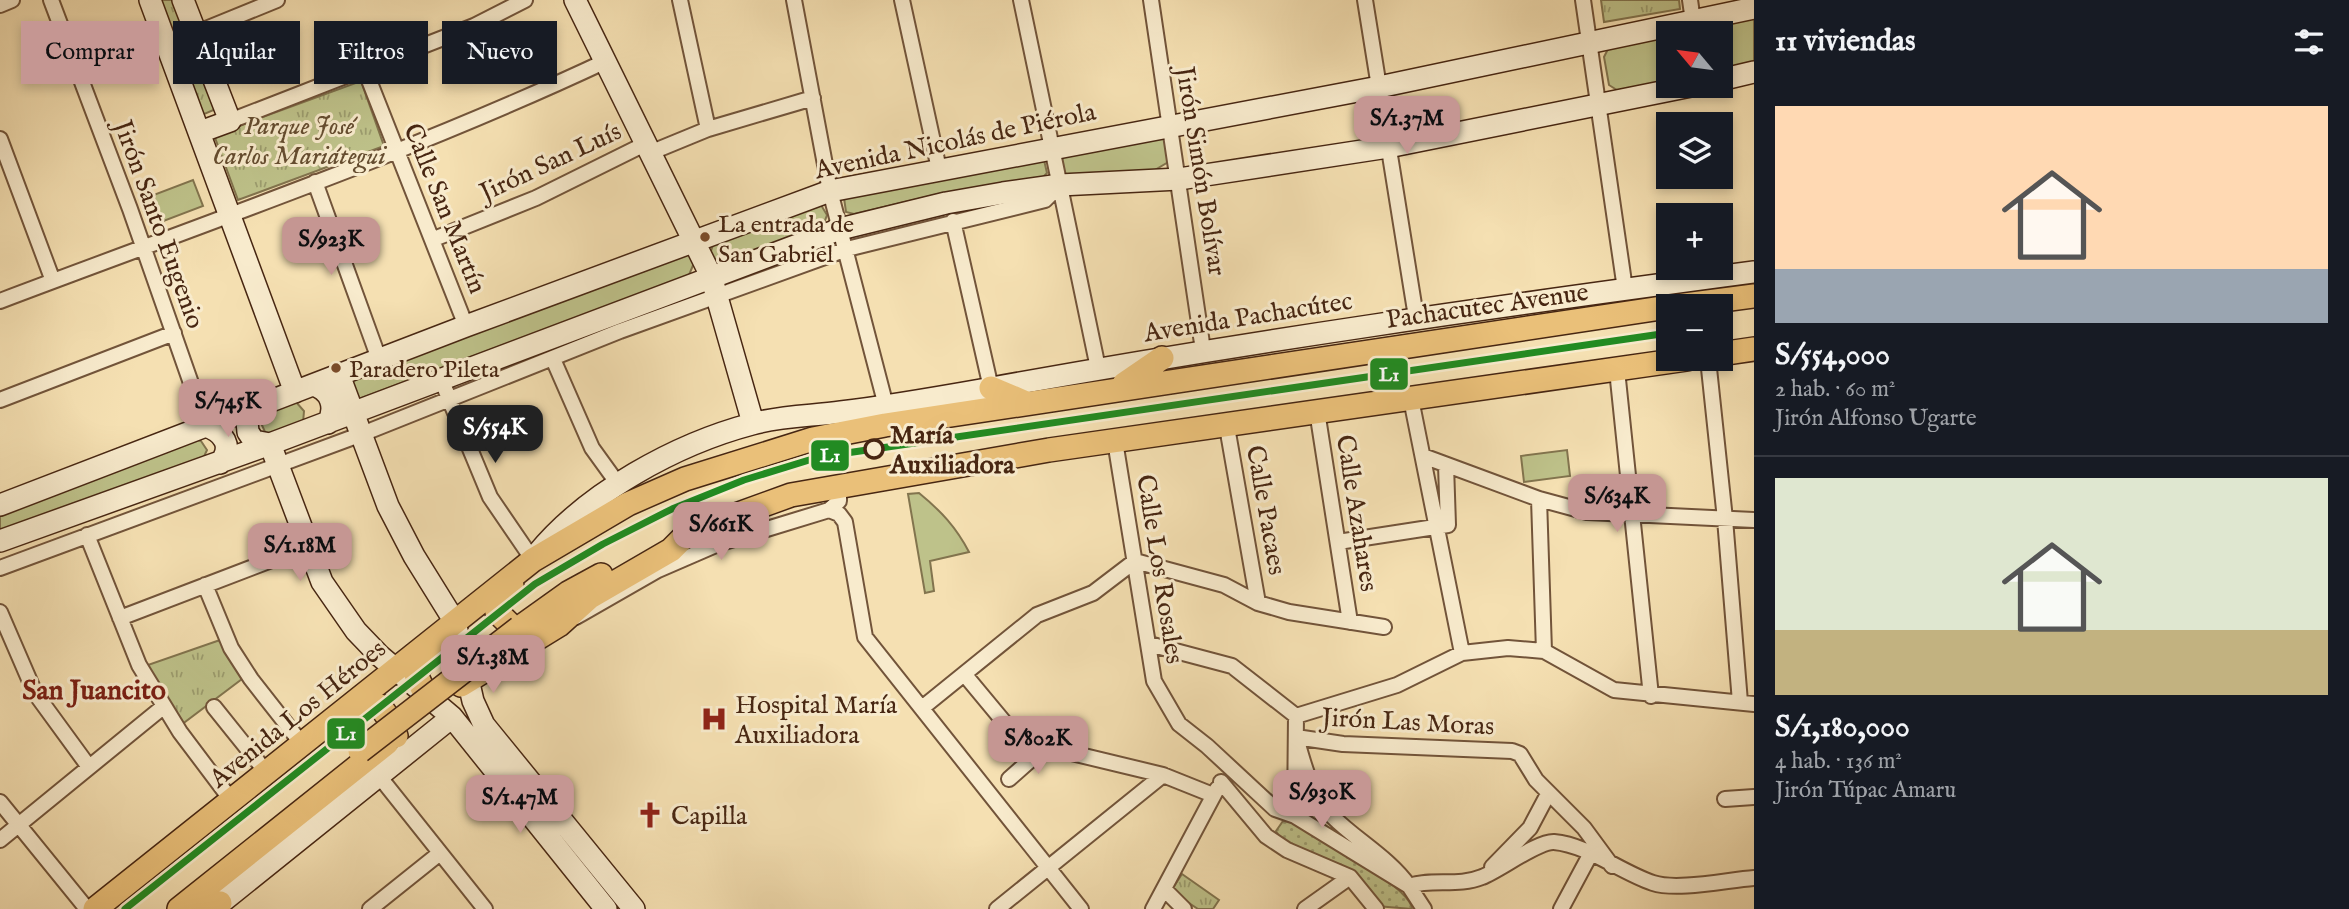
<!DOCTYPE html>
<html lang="es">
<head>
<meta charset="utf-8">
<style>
	:root { --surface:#171b24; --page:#20242c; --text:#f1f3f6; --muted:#9ea1a6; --line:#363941; --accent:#c59692 }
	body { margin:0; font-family:"IM FELL English",serif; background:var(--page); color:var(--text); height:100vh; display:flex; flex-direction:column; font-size:26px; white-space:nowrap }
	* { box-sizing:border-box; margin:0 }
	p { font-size:23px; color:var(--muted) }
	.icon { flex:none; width:38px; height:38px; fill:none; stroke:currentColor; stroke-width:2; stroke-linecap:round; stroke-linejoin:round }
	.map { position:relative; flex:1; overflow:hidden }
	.side { display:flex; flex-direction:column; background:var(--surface); width:595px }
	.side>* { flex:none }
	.top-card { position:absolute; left:21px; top:21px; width:665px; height:63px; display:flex; gap:14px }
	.needle { width:46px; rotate:299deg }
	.buttons { position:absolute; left:1656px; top:21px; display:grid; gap:14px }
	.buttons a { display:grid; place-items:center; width:77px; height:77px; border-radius:0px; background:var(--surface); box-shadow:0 4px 10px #0003; font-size:35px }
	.price { position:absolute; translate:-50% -60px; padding:0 16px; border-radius:14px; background:var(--accent); color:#111; font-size:23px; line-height:46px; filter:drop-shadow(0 2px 4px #0008) }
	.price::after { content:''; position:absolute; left:50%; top:42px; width:21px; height:16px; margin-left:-10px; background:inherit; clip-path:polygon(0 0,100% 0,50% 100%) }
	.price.active { background:#222; color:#fff }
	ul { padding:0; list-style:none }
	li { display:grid; align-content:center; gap:14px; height:371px; padding:0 21px }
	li+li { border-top:2px solid var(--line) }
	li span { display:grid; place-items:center; height:217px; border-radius:0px; color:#555 }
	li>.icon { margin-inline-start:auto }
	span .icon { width:126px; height:126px; fill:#fffc; stroke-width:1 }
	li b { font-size:30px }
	h2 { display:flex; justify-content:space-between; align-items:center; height:84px; padding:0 21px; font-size:30px }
	.tag { padding:0 24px; border-radius:0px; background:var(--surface); box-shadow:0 4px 10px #0003; font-size:24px; line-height:63px }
	.tag.active { background:var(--accent); color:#111 }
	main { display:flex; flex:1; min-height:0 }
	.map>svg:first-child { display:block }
	.grass { fill:#bec28a; stroke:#82744e; stroke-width:2 }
	.park { fill:url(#park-tufts); stroke:#82744e; stroke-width:2 }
	.garden { fill:url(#garden-dots); stroke:#82744e; stroke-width:2 }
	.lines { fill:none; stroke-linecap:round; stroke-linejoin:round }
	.street-casing { stroke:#72543a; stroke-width:18 }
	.secondary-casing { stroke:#472612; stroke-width:24 }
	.primary-casing { stroke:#472612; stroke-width:26 }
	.street { stroke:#f8ebcd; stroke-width:14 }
	.secondary { stroke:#f8ebcd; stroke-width:21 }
	.primary { stroke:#eac079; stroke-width:23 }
	.primary-bridge-casing { stroke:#472612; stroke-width:26; stroke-linecap:butt }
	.primary-bridge { stroke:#eac079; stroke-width:23 }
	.metro-1-casing { stroke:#f8ebcd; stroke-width:12 }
	.metro-1 { stroke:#228b22; stroke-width:7 }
	.bus-dot { fill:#7a4b2a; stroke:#f8ebcd; stroke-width:2.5 }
	.stop-dot { fill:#f8ebcd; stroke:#472612; stroke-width:3.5 }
	.labels { text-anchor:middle; stroke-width:6; stroke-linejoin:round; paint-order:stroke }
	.bus-label { font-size:24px; fill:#472612; stroke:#f8ebcd; text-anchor:start }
	.park-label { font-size:26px; font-style:italic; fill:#654d30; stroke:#f8ebcd }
	.street-label { font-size:26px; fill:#472612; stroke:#f8ebcd }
	.stop-label { font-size:26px; font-weight:bold; fill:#472612; stroke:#f8ebcd; text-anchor:start }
	.poi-label { font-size:26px; fill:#472612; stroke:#f8ebcd; text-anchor:start }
	.neighbourhood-label { font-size:28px; font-weight:bold; fill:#7a1f14; stroke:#f8ebcd }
	.line-badge { stroke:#f8ebcd; stroke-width:2.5 }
	.badge-label { font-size:19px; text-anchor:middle; font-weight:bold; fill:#fff }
</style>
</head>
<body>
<main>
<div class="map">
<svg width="1754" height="909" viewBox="0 0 1754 909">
	<defs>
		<pattern id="park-tufts" width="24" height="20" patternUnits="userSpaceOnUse" patternTransform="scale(1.75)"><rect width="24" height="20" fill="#bec28a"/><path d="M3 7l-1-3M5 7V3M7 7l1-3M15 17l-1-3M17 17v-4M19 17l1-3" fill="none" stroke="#9c9d6f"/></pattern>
		<pattern id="garden-dots" width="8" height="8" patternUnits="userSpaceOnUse" patternTransform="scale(1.75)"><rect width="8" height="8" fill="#bec28a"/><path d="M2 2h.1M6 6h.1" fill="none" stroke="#9c9d6f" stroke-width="1.8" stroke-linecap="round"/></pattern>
	</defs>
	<rect width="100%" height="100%" fill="#f5e0b2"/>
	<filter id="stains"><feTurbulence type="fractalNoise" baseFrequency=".00286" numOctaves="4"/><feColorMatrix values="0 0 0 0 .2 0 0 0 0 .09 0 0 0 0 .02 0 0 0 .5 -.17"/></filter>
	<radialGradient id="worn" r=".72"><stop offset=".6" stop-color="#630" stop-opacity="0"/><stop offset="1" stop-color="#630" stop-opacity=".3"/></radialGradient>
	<!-- grass -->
	<path class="grass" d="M 1754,13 L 1754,64 L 1720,71 L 1720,33 L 1668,33 L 1668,82 L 1620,92 L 1609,85 L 1604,57 L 1610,45 Z
		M 1162,137 L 1166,140 L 1170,161 L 1153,171 L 1065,177 L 1061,166 L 1063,155 Z
		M 1044,160 L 1047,173 L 1041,179 L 943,193 L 854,214 L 846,212 L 844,198 Z
		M 193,180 L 203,206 L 153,225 L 143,199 Z
		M 821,205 L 827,215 L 823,226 L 719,264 L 710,254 L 713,245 Z
		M 682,252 L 690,255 L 694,263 L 689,275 L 359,399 L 352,383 L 354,378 Z
		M 296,402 L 304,411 L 303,423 L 266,434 L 260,421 L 265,413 Z
		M 195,439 L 201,441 L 207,450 L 202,461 L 0,536 L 0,512 Z
		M 1567,450 L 1570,476 L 1524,482 L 1521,456 Z
		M 919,493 C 941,511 956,527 969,552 L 930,561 L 934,591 L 925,593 L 908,494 Z"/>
	<!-- park -->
	<path class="park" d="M 158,0 L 175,0 L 216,109 L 202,115 Z
		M 1601,0 L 1679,0 L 1680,9 L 1604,22 Z
		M 361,81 L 384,146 L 238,200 L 214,135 Z
		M 220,640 L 242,679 L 181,725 L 145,666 Z
		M 1182,874 L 1219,900 L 1213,909 L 1198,909 L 1171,891 Z"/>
	<!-- garden -->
	<path class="garden" d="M 1283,821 L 1293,822 C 1315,835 1411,887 1412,909 L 1376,906 L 1280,838 L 1276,831 Z"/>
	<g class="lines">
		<!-- street casing -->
		<g class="street-casing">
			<path id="street" d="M 51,0 L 130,209 L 206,426
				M 680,0 L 708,129
				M 794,0 L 830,191 L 886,406
				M 902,0 L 939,169
				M 1021,0 L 1098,368
				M 1151,0 L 1203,350
				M 1365,0 L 1416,317
				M 1583,0 L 1625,289
				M 1690,0 L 1693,21
				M 0,5 L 12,0
				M 196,33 L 277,0
				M 365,70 L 466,326
				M 230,121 L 474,26 L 525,0
				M 0,139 L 53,281
				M 652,152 L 708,129 L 813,98
				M 315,182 L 379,359
				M 953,221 L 991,388
				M 434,239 L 536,198 L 647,143
				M 0,301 C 203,224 410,153 606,61
				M 553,359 L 592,448 L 618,484
				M 1708,359 L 1725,519 L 1740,702
				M 1617,370 L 1651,696
				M 441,379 L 490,497 L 533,560
				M 1411,399 L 1462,653
				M 0,400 L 174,333
				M 1317,411 L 1350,622
				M 1227,427 L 1258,603
				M 1115,441 L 1154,681 L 1179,724 L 1207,746 L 1275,809 L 1295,816 L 1409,886 L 1424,909
				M 1423,456 L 1539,499 L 1587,512 L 1754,520
				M 1539,499 L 1544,651
				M 829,510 L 839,514 L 845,522 L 865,637 L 1081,909
				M 87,535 L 139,665 L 180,732 L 232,801
				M 1338,542 L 1448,525 L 1446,465
				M 0,568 L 362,434 L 620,331 L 847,249 L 1045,200 L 1060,185
				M 205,585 L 231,648 L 251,679 L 302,744
				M 0,612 L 35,693 L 89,767
				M 576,617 L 658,570 L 718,544 L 829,510 L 839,501 L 839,486
				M 120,618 L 308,546
				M 1149,644 L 1232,666 L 1296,716
				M 965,675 L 1014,734 L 1026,742 L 1163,775 L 1213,795
				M 214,707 L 267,773
				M 922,708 L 1037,615 L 1093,593 L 1135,561 L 1224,585 L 1258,603 L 1289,612 L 1384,627
				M 1296,716 L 1397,685 L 1462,653 L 1508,648 L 1544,651 L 1614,690 L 1754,704
				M 379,776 L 485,909
				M 1009,779 L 1044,748
				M 1221,782 L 1266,836 L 1287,850 L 1350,877 L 1376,909
				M 1725,799 L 1754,797
				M 0,802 L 87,909
				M 1295,816 L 1296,716
				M 0,840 L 163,707
				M 1612,866 L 1584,828 L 1536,780 L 1520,754 L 1512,751 L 1343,744 L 1296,737 C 1304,766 1311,794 1332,816 C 1357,841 1388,857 1409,886 C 1432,878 1458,887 1482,877 C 1500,870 1538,841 1554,842 C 1588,845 1620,872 1653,883 C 1677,891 1727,880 1754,878
				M 1492,867 L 1530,828 L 1548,794
				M 1164,889 L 1184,909
				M 370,909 L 440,853
				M 997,909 L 1163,775
				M 1153,909 L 1217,789
				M 1305,909 L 1350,877
				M 1561,909 L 1590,855"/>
		</g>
		<!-- secondary casing -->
		<g class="secondary-casing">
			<path id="secondary" d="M 150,0 L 295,392
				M 183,0 L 230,121 L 200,132
				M 575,0 L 711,276 L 753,423
				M 1720,80 L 1754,72
				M 339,375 L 388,506 L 414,556 L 455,622 L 473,701 L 484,725 L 634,909
				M 313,385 C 330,390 337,406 328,423
				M 257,408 L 247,421 L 248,432 L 254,441 L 270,444 L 322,582 L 356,631 L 380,656 L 452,717 L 606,909
				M 206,426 C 223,432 234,446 220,463
				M 0,505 L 466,326 L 830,191 L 1379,87 L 1754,8
				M 0,541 L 270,444 L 840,229 L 946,203 L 1003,193 L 1060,185 L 1179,179 L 1388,147 L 1691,86
				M 537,554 C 587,493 676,444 752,424 C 780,416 812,416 841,412 C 891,406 941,397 992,388 C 1245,342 1499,306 1754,272
				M 213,909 L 452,717"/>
		</g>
		<!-- primary casing -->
		<g class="primary-casing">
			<path id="primary" d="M 1677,306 L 1754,296
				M 1720,354 L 1754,349
				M 1124,384 L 1162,358
				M 991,388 L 1024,402
				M 512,586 L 497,603 L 497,612 L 527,641
				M 519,628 L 568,593 L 601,575
				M 461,685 L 559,625 L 590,597 L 671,550 L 689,532 L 791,495 L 1049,450 L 1687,359
				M 425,694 L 415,672 L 433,653
				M 352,716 L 366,705 L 380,706 L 390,720 L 396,736
				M 190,901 L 220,903
				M 95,909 L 533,560 L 628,504 L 685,479 L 813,439 L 885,425 L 1668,307
				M 179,909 L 387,743"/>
		</g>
		<!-- street -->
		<use href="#street" class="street"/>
		<!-- secondary -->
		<use href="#secondary" class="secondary"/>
		<!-- primary -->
		<use href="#primary" class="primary"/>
		<!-- primary-bridge casing -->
		<g class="primary-bridge-casing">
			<path id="primary-bridge" d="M 360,751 L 519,628"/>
		</g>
		<!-- primary-bridge -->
		<use href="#primary-bridge" class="primary-bridge"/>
		<!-- metro-1 casing -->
		<g class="metro-1-casing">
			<path id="metro-1" d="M 125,909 L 535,584 L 603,544 L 672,509 L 744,480 L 819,457 L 1668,333"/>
		</g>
		<!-- metro-1 -->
		<use href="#metro-1" class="metro-1"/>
	</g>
	<!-- icons -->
	<defs>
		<g id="hospital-bare" transform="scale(2.1)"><path d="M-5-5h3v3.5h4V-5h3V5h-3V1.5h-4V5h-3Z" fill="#8f2418" stroke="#f8ebcd" stroke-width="2.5" paint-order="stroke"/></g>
		<g id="church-bare" transform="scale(2.1)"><path d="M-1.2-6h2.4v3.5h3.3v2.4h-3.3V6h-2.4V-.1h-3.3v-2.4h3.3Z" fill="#8f2418" stroke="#f8ebcd" stroke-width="2.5" paint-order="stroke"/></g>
	</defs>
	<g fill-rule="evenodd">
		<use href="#hospital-bare" x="714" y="719"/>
		<use href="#church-bare" x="650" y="815"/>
	</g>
	<!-- markers -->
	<g class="bus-dot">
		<circle cx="705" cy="237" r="6"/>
		<circle cx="336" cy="368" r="6"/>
	</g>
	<circle class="stop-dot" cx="874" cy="449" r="9"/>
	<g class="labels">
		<!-- bus labels -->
		<g class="bus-label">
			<text x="718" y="232">La entrada de<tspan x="718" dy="30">San Gabriel</tspan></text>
			<text x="349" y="377">Paradero Pileta</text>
		</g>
		<!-- park labels -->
		<g class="park-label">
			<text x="299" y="134">Parque José<tspan x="299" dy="30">Carlos Mariátegui</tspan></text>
		</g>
		<!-- street labels -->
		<g class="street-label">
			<text transform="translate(955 140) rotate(-12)" y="9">Avenida Nicolás de Piérola</text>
			<text transform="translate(550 161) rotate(-25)" y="9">Jirón San Luís</text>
			<text transform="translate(1202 171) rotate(81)" y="9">Jirón Simón Bolívar</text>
			<text transform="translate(446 208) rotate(68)" y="9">Calle San Martín</text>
			<text transform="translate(160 224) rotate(70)" y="9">Jirón Santo Eugenio</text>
			<text transform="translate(1487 305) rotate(-8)" y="9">Pachacutec Avenue</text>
			<text transform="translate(1248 316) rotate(-9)" y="9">Avenida Pachacútec</text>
			<text transform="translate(1267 510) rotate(80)" y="9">Calle Pacaes</text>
			<text transform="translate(1358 513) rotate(81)" y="9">Calle Azahares</text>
			<text transform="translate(1161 569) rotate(81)" y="9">Calle Los Rosales</text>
			<text transform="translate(297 713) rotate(-39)" y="9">Avenida Los Héroes</text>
			<text transform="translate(1408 721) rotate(3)" y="9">Jirón Las Moras</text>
		</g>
		<!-- stop labels -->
		<g class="stop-label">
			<text x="890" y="443">María<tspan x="890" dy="30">Auxiliadora</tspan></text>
		</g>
		<!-- poi labels -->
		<g class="poi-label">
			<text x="735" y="713">Hospital María<tspan x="735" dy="30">Auxiliadora</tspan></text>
			<text x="671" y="824">Capilla</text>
		</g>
		<!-- neighbourhood labels -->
		<g class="neighbourhood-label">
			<text x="94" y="699">San Juancito</text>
		</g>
	</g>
	<g class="line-badge">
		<rect x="1369" y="357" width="40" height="34" rx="7" fill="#228b22"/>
		<rect x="810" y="439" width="40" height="33" rx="7" fill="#228b22"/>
		<rect x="326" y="717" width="40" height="33" rx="7" fill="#228b22"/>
	</g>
	<g class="badge-label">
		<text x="1389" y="381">L1</text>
		<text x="830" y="462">L1</text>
		<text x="346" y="740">L1</text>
	</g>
	<rect width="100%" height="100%" filter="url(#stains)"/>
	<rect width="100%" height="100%" fill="url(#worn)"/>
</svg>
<div class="buttons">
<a><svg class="needle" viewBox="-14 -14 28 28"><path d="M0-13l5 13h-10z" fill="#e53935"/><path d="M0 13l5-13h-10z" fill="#9ea1a6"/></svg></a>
<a><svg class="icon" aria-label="layers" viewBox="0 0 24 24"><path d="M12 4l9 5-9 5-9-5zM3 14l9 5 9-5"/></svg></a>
<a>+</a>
<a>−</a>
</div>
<b class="price" style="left:1407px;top:156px">S/1.37M</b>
<b class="price" style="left:331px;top:277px">S/923K</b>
<b class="price" style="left:228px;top:439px">S/745K</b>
<b class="price active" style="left:495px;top:465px">S/554K</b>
<b class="price" style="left:1617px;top:534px">S/634K</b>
<b class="price" style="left:721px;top:562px">S/661K</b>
<b class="price" style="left:300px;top:583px">S/1.18M</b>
<b class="price" style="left:493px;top:695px">S/1.38M</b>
<b class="price" style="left:1038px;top:776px">S/802K</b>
<b class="price" style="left:1322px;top:830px">S/930K</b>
<b class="price" style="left:520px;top:835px">S/1.47M</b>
<div class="top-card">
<a class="tag active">Comprar</a>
<a class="tag">Alquilar</a>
<a class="tag">Filtros</a>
<a class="tag">Nuevo</a>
</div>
</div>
<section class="side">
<h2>11 viviendas<svg class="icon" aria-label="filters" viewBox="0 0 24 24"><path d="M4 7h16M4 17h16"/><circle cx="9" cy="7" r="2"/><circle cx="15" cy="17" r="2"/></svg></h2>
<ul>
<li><span style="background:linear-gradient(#ffd9b3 75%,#9aa5b1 0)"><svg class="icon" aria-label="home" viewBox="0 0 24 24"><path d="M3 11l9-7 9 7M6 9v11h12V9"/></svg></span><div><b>S/554,000</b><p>2 hab. · 60 m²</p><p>Jirón Alfonso Ugarte</p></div></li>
<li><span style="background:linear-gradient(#dfe7d0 70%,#c2b280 0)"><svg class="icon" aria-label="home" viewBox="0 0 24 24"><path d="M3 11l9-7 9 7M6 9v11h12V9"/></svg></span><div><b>S/1,180,000</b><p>4 hab. · 136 m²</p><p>Jirón Túpac Amaru</p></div></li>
</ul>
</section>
</main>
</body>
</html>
